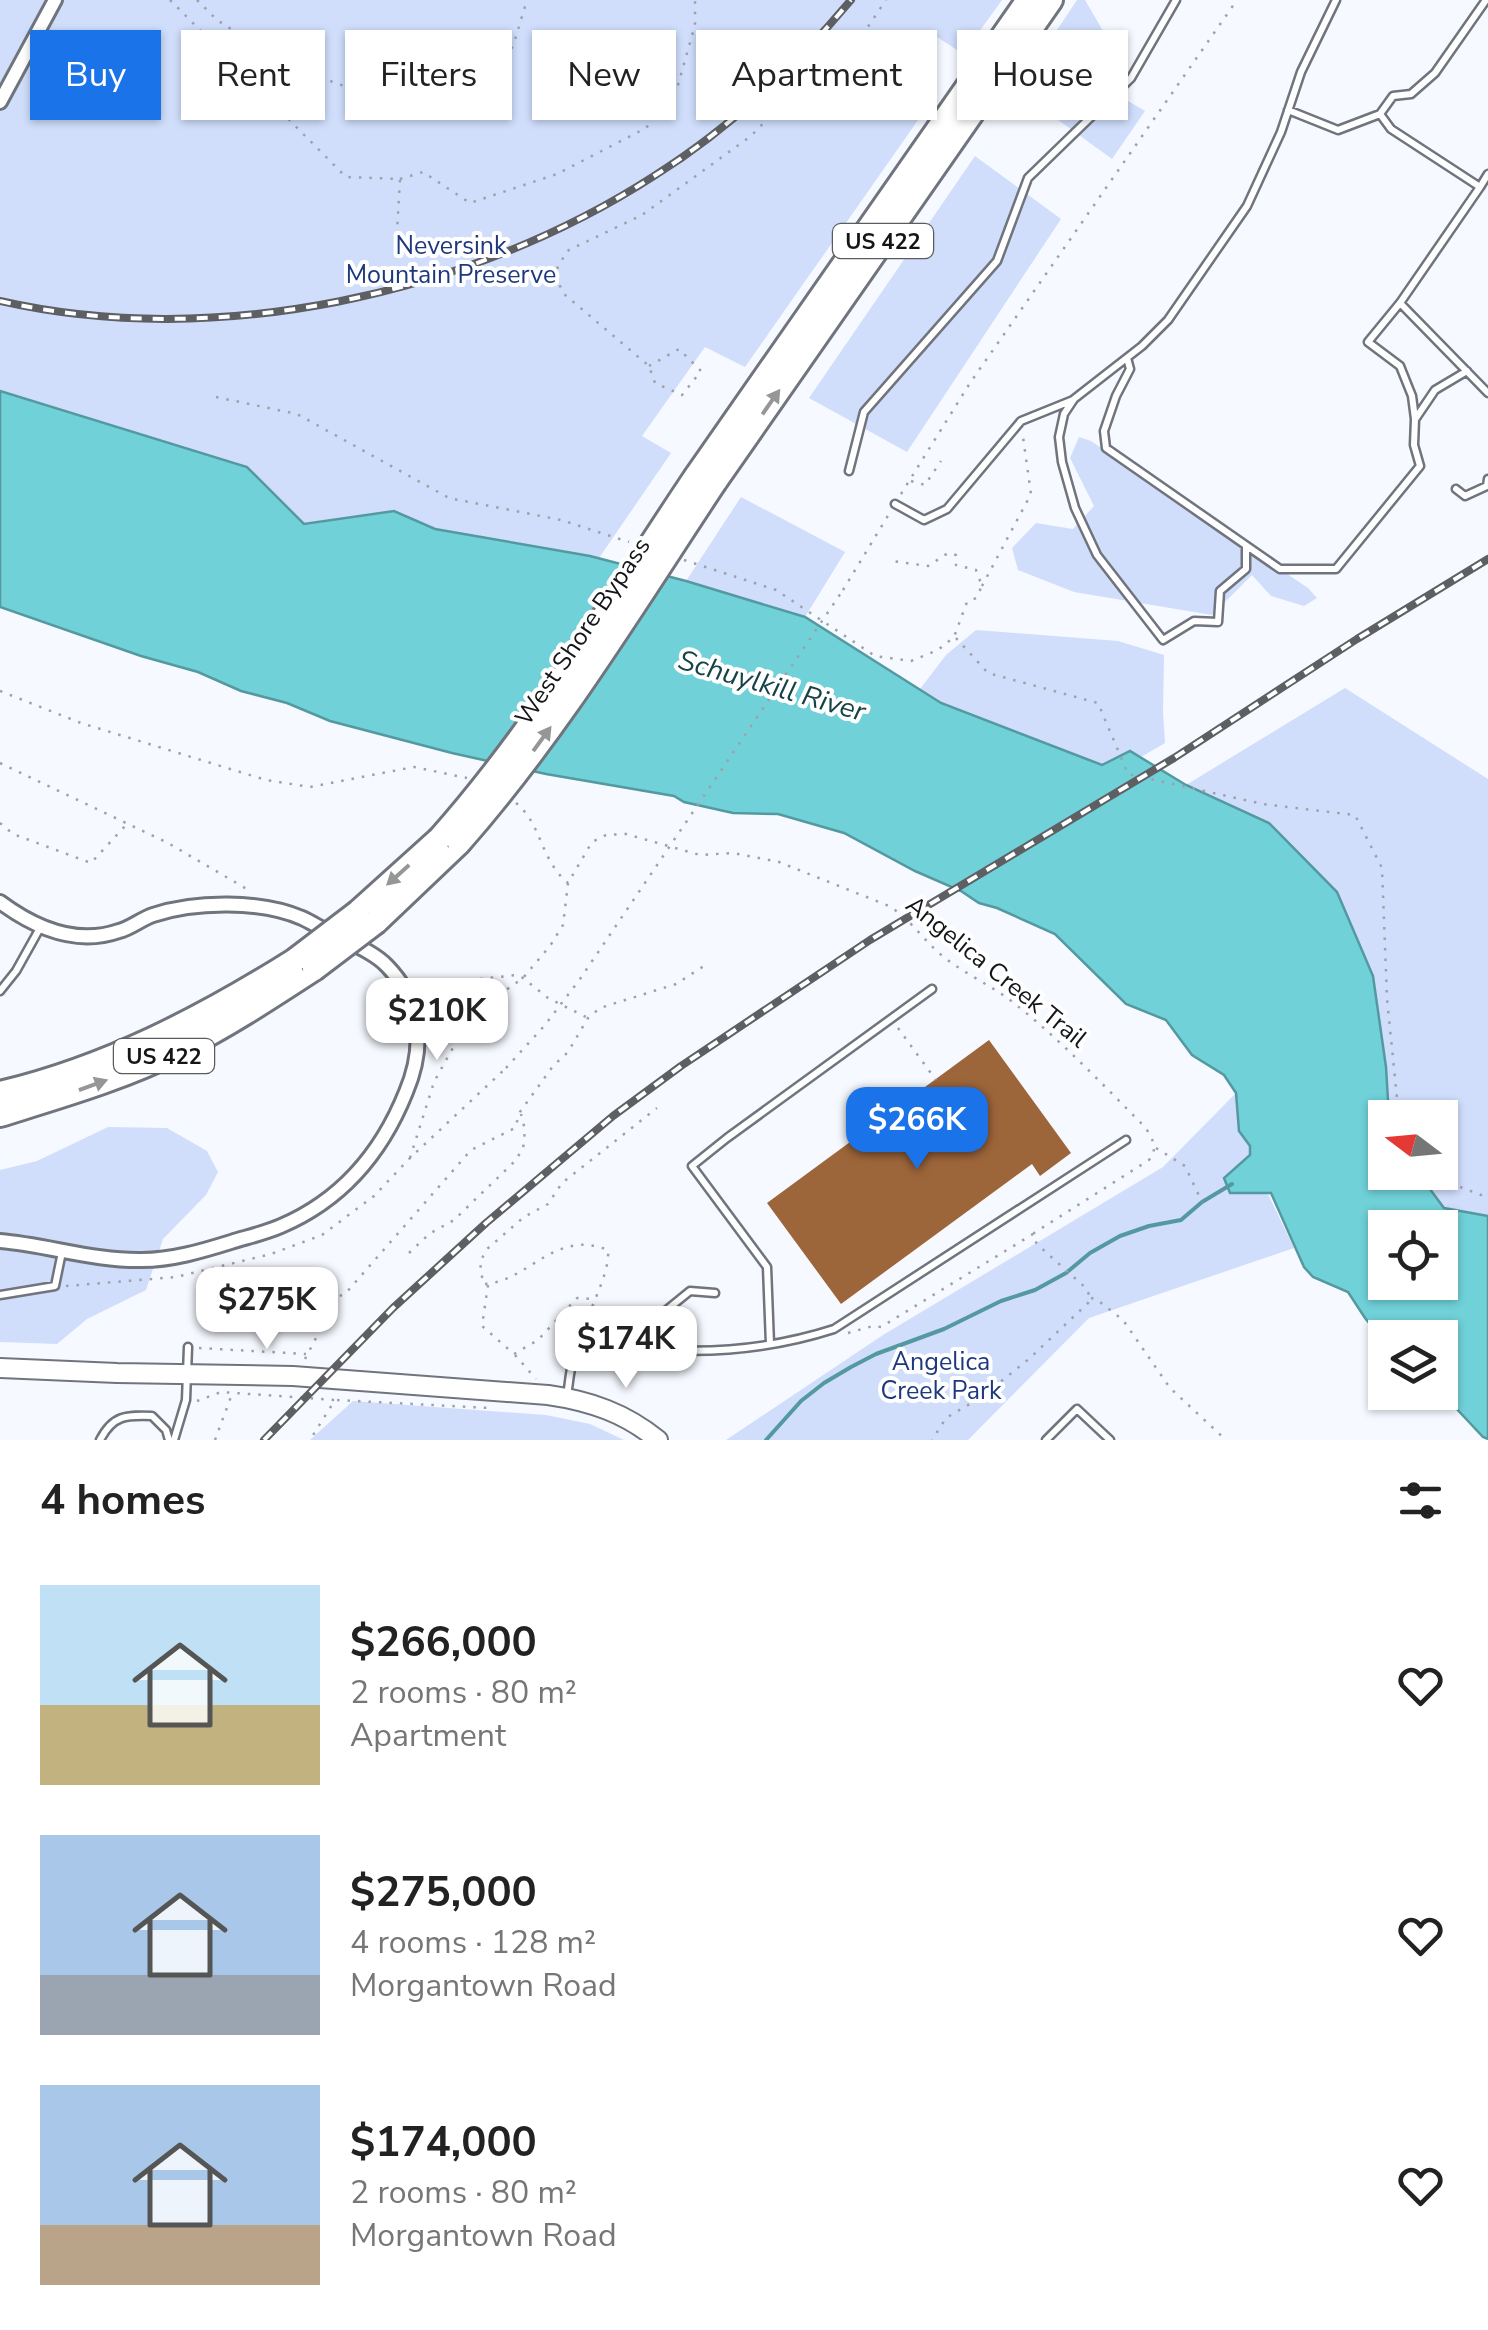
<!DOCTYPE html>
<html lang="en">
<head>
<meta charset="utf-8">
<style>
	:root { --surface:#fff; --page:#f6f6f6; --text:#222; --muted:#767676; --accent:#1a73e8 }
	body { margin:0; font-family:"Nunito Sans",sans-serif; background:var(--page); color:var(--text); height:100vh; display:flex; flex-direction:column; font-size:38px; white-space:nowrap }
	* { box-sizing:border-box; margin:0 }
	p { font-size:32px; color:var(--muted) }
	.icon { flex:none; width:55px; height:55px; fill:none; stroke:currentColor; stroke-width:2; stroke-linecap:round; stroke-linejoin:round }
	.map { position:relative; height:1440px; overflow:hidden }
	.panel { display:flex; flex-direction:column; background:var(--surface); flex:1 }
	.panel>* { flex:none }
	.guide { position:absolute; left:30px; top:30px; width:1430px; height:90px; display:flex; gap:20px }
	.needle { width:65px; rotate:286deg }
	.buttons { position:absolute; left:1368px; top:1100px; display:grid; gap:20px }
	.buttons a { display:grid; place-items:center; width:90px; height:90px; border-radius:0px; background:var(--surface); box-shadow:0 2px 8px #0004; font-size:50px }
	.price { position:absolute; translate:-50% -85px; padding:0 22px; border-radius:20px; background:#fff; color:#222; font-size:32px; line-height:65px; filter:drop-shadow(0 2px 5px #0008) }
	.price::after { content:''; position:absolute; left:50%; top:60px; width:30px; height:22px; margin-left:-15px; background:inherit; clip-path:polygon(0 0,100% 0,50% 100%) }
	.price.active { background:var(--accent); color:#fff }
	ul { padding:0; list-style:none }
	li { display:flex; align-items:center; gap:30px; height:250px; padding:0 40px }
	li span { display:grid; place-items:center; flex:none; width:280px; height:200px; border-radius:0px; color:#555 }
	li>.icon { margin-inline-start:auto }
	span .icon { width:120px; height:120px; fill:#fffc; stroke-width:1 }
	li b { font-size:42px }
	h2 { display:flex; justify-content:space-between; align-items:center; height:120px; padding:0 40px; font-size:42px }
	.chip { padding:0 35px; border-radius:0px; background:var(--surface); box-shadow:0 2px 8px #0004; font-size:35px; line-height:90px }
	.chip.active { background:var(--accent); color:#fff }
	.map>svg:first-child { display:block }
	.green { fill:#d0defc }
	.water { fill:#70d1d9; stroke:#54999f; stroke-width:2.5; fill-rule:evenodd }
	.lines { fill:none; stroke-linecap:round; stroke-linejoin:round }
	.stream { stroke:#54999f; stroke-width:4 }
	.building { fill:#9d653a }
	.service-casing { stroke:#70747d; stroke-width:11 }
	.minor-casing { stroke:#70747d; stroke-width:18 }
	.secondary-casing { stroke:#70747d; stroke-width:22 }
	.motorway-casing { stroke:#70747d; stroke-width:28 }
	.path { stroke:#9fa1a6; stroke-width:2.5; stroke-dasharray:2.5 8; stroke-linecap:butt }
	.service { stroke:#fff; stroke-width:6 }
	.minor { stroke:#fff; stroke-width:12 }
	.secondary { stroke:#fff; stroke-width:18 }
	.motorway { stroke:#fff; stroke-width:22 }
	.rail-casing { stroke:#5d5f63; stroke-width:8 }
	.rail { stroke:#fff; stroke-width:4; stroke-dasharray:11; stroke-linecap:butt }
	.motorway-bridge-casing { stroke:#70747d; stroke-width:28; stroke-linecap:butt }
	.path-bridge { stroke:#9fa1a6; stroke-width:2.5; stroke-dasharray:2.5 8; stroke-linecap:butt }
	.motorway-bridge { stroke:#fff; stroke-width:22 }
	.oneway { fill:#959697 }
	.labels { text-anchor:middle; stroke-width:8; stroke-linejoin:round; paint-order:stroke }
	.shield { fill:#fff; stroke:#5a5b5d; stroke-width:2.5 }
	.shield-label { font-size:22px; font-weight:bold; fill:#131518 }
	.park-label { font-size:25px; fill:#1d387d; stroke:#fff }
	.street-label { font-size:25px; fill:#131518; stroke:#fff }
	.water-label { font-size:28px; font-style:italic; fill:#164347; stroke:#fff }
</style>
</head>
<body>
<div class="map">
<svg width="1488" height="1440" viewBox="0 0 1488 1440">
	<rect width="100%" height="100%" fill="#f6f9ff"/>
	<!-- green -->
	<path class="green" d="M 0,0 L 1002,0 L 963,54 L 928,31 L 887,89 L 923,113 L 745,367 L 705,347 L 642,436 L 671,453 L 599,558 L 435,529 L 394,511 L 304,524 L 247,467 L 0,390 Z
		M 1077,0 L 1085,0 L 1117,55 L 1098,83 L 1145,111 L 1112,159 L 1017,90 Z
		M 975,156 L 1061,219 L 907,452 L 809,398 Z
		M 1079,437 L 1091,441 L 1308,588 L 1317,598 L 1304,606 L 1271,596 L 1252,575 L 1212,615 L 1074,592 L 1018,570 L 1012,548 L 1036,523 L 1073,529 L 1094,506 L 1070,458 Z
		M 741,497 L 845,552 L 805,617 L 686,581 Z
		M 976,630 L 1118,641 L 1164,655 L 1163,712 L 1165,743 L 1141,757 L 1130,751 L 1102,765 L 940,703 L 920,689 L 946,655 Z
		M 1345,688 L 1488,779 L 1488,1216 L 1444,1208 L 1418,1173 L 1440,1172 L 1440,1118 L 1389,1117 L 1386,1067 L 1373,976 L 1186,785 Z
		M 1236,1093 L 1239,1131 L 1250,1145 L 1250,1155 L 1225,1179 L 1230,1193 L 1267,1192 L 1294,1248 L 1089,1318 L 968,1440 L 726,1440 L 883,1335 L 1163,1167 Z
		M 108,1127 L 167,1128 L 207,1151 L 218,1172 L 206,1195 L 163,1239 L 146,1290 L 87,1319 L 57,1344 L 0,1342 L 0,1170 L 37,1161 Z
		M 353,1401 L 546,1415 L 590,1424 L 624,1440 L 310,1440 Z"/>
	<!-- water -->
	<path class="water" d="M 0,391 L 247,467 L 304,524 L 394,511 L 435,529 L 590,556 L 686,581 L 805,617 L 941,703 L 1102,765 L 1130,751 L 1186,785 L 1269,823 L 1337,892 L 1373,976 L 1386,1067 L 1389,1117 L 1385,1118 L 1385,1172 L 1418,1173 L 1444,1208 L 1488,1216 L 1488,1439 L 1483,1437 L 1440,1391 L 1440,1338 L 1385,1338 L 1384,1341 L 1365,1318 L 1348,1292 L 1313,1277 L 1304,1267 L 1271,1193 L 1230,1193 L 1224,1178 L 1250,1155 L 1250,1146 L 1239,1131 L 1236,1093 L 1224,1075 L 1192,1055 L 1166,1020 L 1126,1004 L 1055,934 L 997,908 L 979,903 L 961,891 L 915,871 L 844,833 L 778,814 L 733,813 L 684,802 L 674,796 L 546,774 L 452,753 L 330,721 L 287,703 L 241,691 L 198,672 L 141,656 L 0,607 ZM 1385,1228 L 1440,1228 L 1440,1282 L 1385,1282 Z"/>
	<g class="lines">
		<!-- stream -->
		<path class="stream" d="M 766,1440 L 801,1401 L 824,1383 L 851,1367 L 876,1354 L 944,1329 L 1001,1301 L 1035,1290 L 1066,1273 L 1090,1253 L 1120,1236 L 1149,1226 L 1181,1220 L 1202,1202 L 1232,1184"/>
	</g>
	<!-- building -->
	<path class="building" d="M 989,1040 L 1071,1153 L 1040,1176 L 1032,1164 L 841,1304 L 767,1203 Z"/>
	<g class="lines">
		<!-- service casing -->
		<g class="service-casing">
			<path id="service" d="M 1288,110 L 1338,130 L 1380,114
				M 1480,187 L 1488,174
				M 1400,303 L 1488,393
				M 1127,358 L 1130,369 L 1116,396 L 1104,431 L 1106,448 L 1280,569 L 1336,569 L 1420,466 L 1414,445 L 1415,419 L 1412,396 L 1400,366 L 1368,342 L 1400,303 L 1480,187 L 1391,129 L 1380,114 L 1393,96 L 1411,94 L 1435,73 L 1486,0
				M 1416,418 L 1435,390 L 1467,371
				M 849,471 L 864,412 L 997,261 L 1028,178 L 1131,78 L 1176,0
				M 1456,489 L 1465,496 L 1487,486 L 1488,479
				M 895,504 L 924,520 L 947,509 L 1021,421 L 1073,400
				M 1246,546 L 1246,569 L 1220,591 L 1218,622 L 1194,621 L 1163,640 L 1097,555 L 1075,508 L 1062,462 L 1059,437 L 1064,414 L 1074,399 L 1142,346 L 1168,320 L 1247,206 L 1281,132 L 1301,72 L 1336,0
				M 0,991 L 16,971 L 40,928
				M 0,1295 L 55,1286 L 62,1252
				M 642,1344 L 658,1317 L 690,1291 L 715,1293
				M 770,1344 L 767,1267 L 692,1166 L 727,1138 L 932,989
				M 567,1397 C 570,1378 570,1343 592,1336 C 611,1329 647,1348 667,1350 C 723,1353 781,1346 834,1329 L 1126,1140
				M 100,1440 C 113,1415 126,1415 152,1416 L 166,1430 L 169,1440
				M 174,1440 L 186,1400 L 188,1347
				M 1046,1440 L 1077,1409 L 1110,1440"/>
		</g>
		<!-- minor casing -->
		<g class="minor-casing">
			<path id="minor" d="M 0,102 L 55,0
				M 0,902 C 35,928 76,946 119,931 C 131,928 141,919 153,915 C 195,901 261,900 302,918 C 311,922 320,928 329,932 C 347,942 373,951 387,966 C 422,1002 425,1047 406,1092 C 382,1152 342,1200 281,1226 C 265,1233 247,1237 231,1242 C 202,1251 172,1260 142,1260 C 95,1261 47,1245 0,1241"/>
		</g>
		<!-- secondary casing -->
		<g class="secondary-casing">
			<path id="secondary" d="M 0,1368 L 117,1373 L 293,1376 L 548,1395 C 590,1401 625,1413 658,1440"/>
		</g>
		<!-- motorway casing -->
		<g class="motorway-casing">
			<path id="motorway" d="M 696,476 L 1028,0
				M 715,482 L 1051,0
				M 358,912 L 439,839
				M 376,922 L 459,843
				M 0,1093 C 106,1068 203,1018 295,960
				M 0,1115 C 61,1096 124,1078 181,1049 C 227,1026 271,997 314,969"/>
		</g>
		<!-- path -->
		<path class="path" d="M 170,0 L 346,177 L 400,179 L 397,231
			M 197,0 L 217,20 L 286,64 L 338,84 L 397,103 L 454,114 L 488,98 L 514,43 L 527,0
			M 400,179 L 423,172 L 470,203 L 557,174 L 646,128 L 678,85 L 695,25 L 695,0
			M 649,366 L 679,349 L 701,371 L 682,395 L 655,383 L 649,366 L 564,294 L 554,274 L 567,251 L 642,215 L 751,136 L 778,108 L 813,82 L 865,31 L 886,0
			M 216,397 L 297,414 L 449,498 L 561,520 L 629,542
			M 911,481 L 925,485 L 941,461
			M 901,494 L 970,383 L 1237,0
			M 684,560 L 776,590 L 875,656 L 911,661 L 938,650 L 954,637 L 967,602 L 976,598 L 982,586 L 976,570 L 956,565 L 956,555 L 948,553 L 928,566 L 892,561
			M 982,586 L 1031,494 L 1023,437
			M 843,590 L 889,514
			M 956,638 L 988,673 L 1098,703 L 1128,774 L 1263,804 L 1355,815 L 1382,868 L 1387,999 L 1398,1108 L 1403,1118
			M 0,691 L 81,723 L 266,780 L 310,787 L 414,767 L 467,778
			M 0,763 L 168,843 L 252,892
			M 516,803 C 542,824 540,860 568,883
			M 0,823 L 13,834 L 91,863 L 126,825
			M 418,988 L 433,984 L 517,975 L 523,978 L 548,998 L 586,1017
			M 898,1028 L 936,1080
			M 1156,1148 L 1185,1166 L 1202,1202
			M 410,1158 L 434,1082 L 451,1051 L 474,1017 L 489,1002 L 523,978 L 550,946 L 563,925 L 568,883 L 592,842 L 606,835 L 626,834 L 700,855 L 733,853 L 779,862 L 889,906 C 909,918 922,938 939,953 C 961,972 987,983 1010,1000 C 1059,1038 1101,1083 1145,1127 C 1152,1138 1159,1148 1149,1160 L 1034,1233 L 1034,1240 L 1039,1246 L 1087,1289 L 1090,1298 L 1088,1303 L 1029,1359 L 980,1398 L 946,1418 L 932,1440
			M 1434,1172 L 1437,1178 L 1481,1195 L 1488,1189
			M 409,1253 L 429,1234 L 454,1220 L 514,1162 L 523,1149 L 525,1130 L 521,1114
			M 488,1285 L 482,1326 L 514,1354 L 538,1340 L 577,1298 L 594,1299
			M 66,1286 L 176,1277 L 271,1254 L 322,1235 L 374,1196 L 410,1158 L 506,1068
			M 1091,1298 L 1096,1299 L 1123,1320 L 1170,1388 L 1226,1440
			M 585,1326 C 592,1303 610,1272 608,1250 C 554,1228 528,1283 483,1284 L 480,1262 L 487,1249 L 524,1217 L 548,1204 L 562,1183 L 657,1108
			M 848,1333 L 873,1326 L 881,1327 L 1033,1234
			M 199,1348 L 306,1354
			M 515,1355 L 536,1379
			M 305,1359 L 316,1338 L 314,1305 L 345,1294 L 471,1150 L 515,1128 L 520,1112 L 553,1066 L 568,1052 L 588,1018 L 600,1008 L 676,984 L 707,964
			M 337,1400 L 489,1408
			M 197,1401 L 221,1392 L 335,1400 L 310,1440
			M 215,1440 L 232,1394"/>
		<!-- service -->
		<use href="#service" class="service"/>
		<!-- minor -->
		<use href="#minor" class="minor"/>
		<!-- secondary -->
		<use href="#secondary" class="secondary"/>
		<!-- motorway -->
		<use href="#motorway" class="motorway"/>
		<!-- rail casing -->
		<g class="rail-casing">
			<path id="rail" d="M 0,301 C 215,350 470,295 654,176 C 729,129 794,68 851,0
				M 264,1440 L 393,1308 L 486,1223 L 613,1116 L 681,1066 L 870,940 L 1174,758 L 1357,639 L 1488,559"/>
		</g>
		<!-- rail -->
		<use href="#rail" class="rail"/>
		<!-- motorway-bridge casing -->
		<g class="motorway-bridge-casing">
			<path id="motorway-bridge" d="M 439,839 C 537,729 614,598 696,476
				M 459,843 C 557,732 634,604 715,482
				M 295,960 L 358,912
				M 314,969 L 376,922"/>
		</g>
		<!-- path-bridge -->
		<path class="path-bridge" d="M 506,1068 L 545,1025 L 580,979 L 843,590"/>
		<!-- motorway-bridge -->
		<use href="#motorway-bridge" class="motorway-bridge"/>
	</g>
	<!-- one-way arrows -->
	<defs><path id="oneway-solid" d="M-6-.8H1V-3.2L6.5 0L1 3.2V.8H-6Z" transform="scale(2.5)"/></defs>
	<g class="oneway">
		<use href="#oneway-solid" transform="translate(771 402) rotate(-55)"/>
		<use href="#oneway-solid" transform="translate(542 739) rotate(-54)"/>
		<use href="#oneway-solid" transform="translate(398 875) rotate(138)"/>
		<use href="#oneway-solid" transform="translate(93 1085) rotate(-20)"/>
	</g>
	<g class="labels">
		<!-- shield labels -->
		<g class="shield">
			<rect x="833" y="224" width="100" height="34" rx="8"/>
			<rect x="114" y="1039" width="100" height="34" rx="8"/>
		</g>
		<g class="shield-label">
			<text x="883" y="249">US 422</text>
			<text x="164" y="1064">US 422</text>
		</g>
		<!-- park labels -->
		<g class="park-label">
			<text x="451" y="254">Neversink<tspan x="451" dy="29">Mountain Preserve</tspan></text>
			<text x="941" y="1370">Angelica<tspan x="941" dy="29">Creek Park</tspan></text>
		</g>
		<!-- street labels -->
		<g class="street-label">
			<text transform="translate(582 631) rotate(-56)" y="9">West Shore Bypass</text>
			<text transform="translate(997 971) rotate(39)" y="9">Angelica Creek Trail</text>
		</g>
		<!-- water labels -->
		<g class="water-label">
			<text transform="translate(772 685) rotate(16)" y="10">Schuylkill River</text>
		</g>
	</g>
</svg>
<div class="buttons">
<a><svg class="needle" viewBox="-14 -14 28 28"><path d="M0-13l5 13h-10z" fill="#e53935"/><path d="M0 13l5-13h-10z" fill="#767676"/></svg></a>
<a><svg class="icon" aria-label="locate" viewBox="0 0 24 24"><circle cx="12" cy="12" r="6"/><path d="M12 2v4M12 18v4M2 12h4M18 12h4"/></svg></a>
<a><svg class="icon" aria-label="layers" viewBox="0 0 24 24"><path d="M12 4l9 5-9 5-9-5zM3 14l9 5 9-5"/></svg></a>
</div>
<b class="price" style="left:437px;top:1063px">$210K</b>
<b class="price active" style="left:917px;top:1172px">$266K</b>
<b class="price" style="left:267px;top:1352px">$275K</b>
<b class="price" style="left:626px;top:1391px">$174K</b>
<div class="guide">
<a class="chip active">Buy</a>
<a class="chip">Rent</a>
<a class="chip">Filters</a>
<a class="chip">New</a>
<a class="chip">Apartment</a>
<a class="chip">House</a>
</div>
</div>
<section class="panel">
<h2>4 homes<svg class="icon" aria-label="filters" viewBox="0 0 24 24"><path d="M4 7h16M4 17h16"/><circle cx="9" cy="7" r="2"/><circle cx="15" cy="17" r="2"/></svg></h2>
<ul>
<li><span style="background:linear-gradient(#bfe0f5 60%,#c2b280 0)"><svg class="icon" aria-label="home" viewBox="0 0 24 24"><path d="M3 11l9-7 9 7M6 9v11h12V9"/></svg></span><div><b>$266,000</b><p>2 rooms · 80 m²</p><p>Apartment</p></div><svg class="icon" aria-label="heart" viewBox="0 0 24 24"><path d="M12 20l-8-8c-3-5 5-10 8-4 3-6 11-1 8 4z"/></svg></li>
<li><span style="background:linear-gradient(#a9c7e8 70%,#9aa5b1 0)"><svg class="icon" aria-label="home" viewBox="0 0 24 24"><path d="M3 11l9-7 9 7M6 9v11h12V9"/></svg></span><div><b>$275,000</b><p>4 rooms · 128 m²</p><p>Morgantown Road</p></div><svg class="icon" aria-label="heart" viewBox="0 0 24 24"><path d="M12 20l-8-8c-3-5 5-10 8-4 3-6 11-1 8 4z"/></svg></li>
<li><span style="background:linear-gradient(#a9c7e8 70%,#b9a48a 0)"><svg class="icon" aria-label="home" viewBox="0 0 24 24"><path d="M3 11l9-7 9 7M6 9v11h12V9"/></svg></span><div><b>$174,000</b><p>2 rooms · 80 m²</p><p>Morgantown Road</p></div><svg class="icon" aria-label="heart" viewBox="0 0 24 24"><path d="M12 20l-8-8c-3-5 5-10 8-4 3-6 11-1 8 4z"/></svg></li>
</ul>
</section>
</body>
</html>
